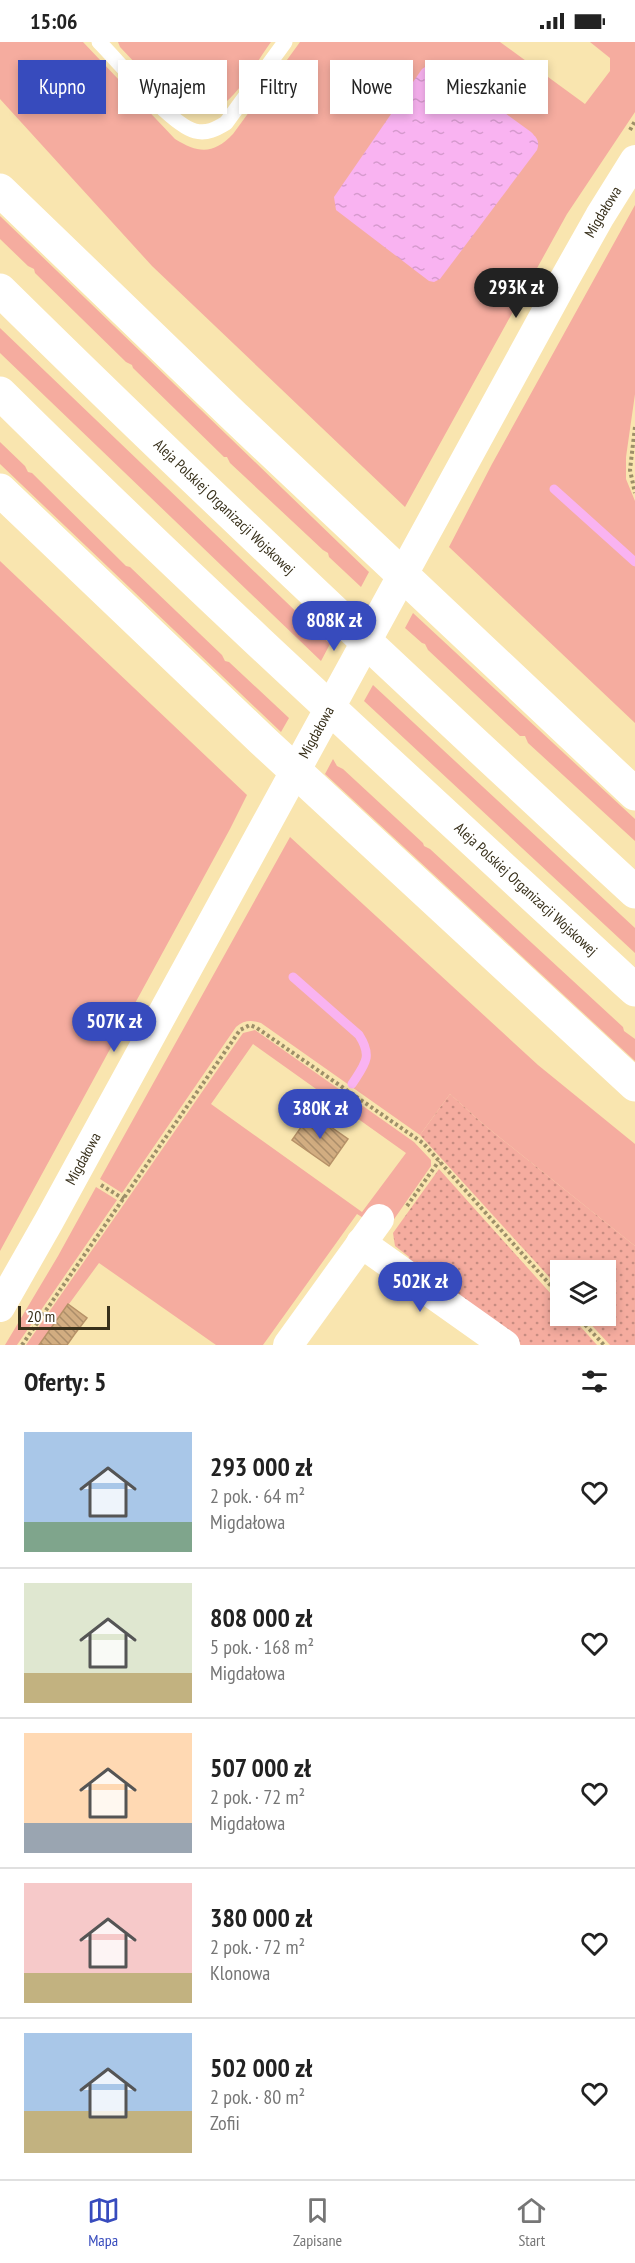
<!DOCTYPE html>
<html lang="pl">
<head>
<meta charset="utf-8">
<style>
	:root { --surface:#fff; --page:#f6f6f6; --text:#222; --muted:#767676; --line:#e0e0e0; --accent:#374bbd }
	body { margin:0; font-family:"PT Sans Narrow",sans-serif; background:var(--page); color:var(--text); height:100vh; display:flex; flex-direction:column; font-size:22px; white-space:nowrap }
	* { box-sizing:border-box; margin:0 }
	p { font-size:20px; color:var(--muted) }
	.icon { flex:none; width:33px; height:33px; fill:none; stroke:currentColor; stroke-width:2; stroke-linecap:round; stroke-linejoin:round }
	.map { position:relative; height:1303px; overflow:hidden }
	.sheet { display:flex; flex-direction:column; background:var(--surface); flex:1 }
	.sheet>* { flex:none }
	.banner { position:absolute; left:18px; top:18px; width:600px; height:54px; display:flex; gap:12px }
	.controls { position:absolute; left:550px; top:1218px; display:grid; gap:12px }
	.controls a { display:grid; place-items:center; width:66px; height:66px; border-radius:0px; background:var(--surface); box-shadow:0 3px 9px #0003; font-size:30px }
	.scale { position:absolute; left:18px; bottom:15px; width:92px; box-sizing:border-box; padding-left:6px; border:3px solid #38301b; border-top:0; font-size:16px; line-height:21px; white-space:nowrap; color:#38301b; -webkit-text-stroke:4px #fff; paint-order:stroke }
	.price { position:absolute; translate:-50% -51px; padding:0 14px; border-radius:21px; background:var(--accent); color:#fff; font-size:20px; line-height:39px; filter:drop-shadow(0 2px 3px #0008) }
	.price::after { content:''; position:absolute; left:50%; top:36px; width:18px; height:14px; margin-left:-9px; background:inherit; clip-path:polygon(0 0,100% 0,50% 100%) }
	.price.on { background:#222; color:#fff }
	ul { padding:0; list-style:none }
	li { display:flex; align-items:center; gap:18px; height:150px; padding:0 24px }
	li+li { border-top:2px solid var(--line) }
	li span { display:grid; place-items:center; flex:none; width:168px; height:120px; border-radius:0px; color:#555 }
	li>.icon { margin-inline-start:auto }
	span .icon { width:72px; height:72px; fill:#fffc; stroke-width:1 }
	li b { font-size:26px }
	h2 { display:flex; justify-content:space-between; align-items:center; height:72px; padding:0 24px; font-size:26px }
	.pill { padding:0 21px; border-radius:0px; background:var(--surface); box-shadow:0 3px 9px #0003; font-size:21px; line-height:54px }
	.pill.on { background:var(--accent); color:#fff }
	.status { display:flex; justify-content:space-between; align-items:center; height:42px; padding:0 30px; background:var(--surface); direction:ltr }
	.status svg { height:16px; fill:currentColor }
	.menu { display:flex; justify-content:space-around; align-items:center; height:84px; border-top:2px solid var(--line); background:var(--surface); font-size:16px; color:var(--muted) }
	.menu a { display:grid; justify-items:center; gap:3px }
	.menu .on { color:var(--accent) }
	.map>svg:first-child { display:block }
	.grass { fill:#f5ac9f; fill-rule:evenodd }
	.park { fill:url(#park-dots) }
	.water { fill:url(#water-ripples) }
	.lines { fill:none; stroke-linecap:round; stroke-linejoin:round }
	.stream { stroke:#f9b3f1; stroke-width:9 }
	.building { fill:url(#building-back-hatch); stroke:#b69167; stroke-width:1.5 }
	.path { stroke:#9d8f69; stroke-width:4; stroke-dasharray:3 3; stroke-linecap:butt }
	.lane { stroke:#fff; stroke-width:15 }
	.street { stroke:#fff; stroke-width:30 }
	.highway { stroke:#fff; stroke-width:33 }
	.labels { text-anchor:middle; stroke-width:6; stroke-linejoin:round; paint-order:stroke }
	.street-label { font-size:15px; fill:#38301b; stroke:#fff }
</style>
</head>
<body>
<div class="status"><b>15:06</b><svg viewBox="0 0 49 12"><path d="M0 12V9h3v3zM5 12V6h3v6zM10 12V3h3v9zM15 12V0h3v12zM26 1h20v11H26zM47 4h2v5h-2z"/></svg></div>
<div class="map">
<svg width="635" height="1303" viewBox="0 0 635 1303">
	<defs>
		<pattern id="park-dots" width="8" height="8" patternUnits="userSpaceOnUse" patternTransform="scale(1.5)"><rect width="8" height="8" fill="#f5ac9f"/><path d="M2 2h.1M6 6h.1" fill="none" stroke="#c78c81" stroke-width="1.8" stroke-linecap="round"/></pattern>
		<pattern id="water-ripples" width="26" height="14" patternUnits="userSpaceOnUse" patternTransform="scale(1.5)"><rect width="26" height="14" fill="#f9b3f1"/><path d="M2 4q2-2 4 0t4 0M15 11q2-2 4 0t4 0" fill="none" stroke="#d69ace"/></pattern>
		<pattern id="building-back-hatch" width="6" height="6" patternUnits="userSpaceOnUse" patternTransform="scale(1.5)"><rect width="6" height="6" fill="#d2ad81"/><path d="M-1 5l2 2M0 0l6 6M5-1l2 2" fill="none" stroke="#ab8d69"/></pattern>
	</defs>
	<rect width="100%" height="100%" fill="#f9e5af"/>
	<!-- grass -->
	<path class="grass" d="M 0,0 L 83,0 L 175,97 C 199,112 214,112 233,92 L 300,0 L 500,0 L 585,62 L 610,29 L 610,16 L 590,0 L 635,0 L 635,70 L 567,172 L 405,465 L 152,224 L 0,57 Z
		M 118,0 L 271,0 C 257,19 244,44 226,60 C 197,88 173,60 153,39 C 142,28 131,17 120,5 Z
		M 635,163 L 635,352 L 626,415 L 626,437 L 635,459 L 635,681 L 449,505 L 492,422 Z
		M 0,174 L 369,530 L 361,545 L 329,515 L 328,511 L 323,508 L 230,421 L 227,415 L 224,415 L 133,326 L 132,323 L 126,320 L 35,231 L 34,227 L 28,224 L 0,197 Z
		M 0,286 L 330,602 L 321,619 L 0,311 Z
		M 0,400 L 25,424 L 28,430 L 32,431 L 126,524 L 130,525 L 222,613 L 225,619 L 229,620 L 289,676 L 281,690 L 0,422 Z
		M 0,519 L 247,753 L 230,787 L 0,1209 Z
		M 413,571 L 635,777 L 635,799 L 528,701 L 525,694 L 520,694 L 428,608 L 425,602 L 422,601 L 405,586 Z
		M 373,643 L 635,886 L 635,911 L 364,659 Z
		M 333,717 L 337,724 L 343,727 L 423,801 L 424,804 L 430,807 L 623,985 L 624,989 L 635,997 L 635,1019 L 325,732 Z
		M 290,795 L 538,1023 L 635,1102 L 635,1204 L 483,1082 L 450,1052 L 420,1093 L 261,981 C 252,978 244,978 236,985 L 122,1151 L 100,1137 Z
		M 255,988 L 414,1100 L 431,1118 L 431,1124 L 390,1183 L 365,1177 L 357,1172 L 263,1303 L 216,1303 L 99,1221 L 39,1303 L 26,1303 L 243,991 ZM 253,1002 L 406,1111 L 362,1170 L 211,1062 Z
		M 96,1145 L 117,1158 L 17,1303 L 5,1303 L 58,1214 Z"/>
	<!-- park -->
	<path class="park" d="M 450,1052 L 483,1082 L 635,1204 L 635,1303 L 610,1303 L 583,1274 L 606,1274 L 606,1228 L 561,1228 L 561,1248 L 420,1093 Z
		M 439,1127 L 561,1263 L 561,1274 L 571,1274 L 597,1303 L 521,1303 L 406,1222 L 409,1215 L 395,1204 L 393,1191 Z"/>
	<!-- water -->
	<path class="water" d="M 430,22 L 443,26 L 531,90 C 537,96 540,100 537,108 L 440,237 L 434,240 L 429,239 L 336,168 L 334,155 L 422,27 Z"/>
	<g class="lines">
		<!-- stream -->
		<path class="stream" d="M 554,447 L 635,520
			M 293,935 L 359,993 C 373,1015 365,1022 352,1042"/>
	</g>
	<!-- building -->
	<path class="building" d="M 311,1071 L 348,1097 L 329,1124 L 292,1098 Z
		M 68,1262 L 87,1276 L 74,1293 L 67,1303 L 39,1303 Z"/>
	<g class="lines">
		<!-- path -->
		<path class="path" d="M 630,88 L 635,79
			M 635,385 L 630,428 L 635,451
			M 101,1143 L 124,1157
			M 407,1164 L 439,1119
			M 577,1274 L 604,1303
			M 22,1303 L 240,988 L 250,983 L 257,986 L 423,1101 L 561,1255"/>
		<!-- lane -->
		<path class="lane" d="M 99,0 C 119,20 171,83 195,89 C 207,92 216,87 226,81 L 285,0"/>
		<!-- street -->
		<g class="street">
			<path d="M 361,1201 L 505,1303"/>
			<path id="s1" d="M 0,1265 L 49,1179 L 564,238 L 600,174 L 635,118"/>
			<path d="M 288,1303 L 379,1177"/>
		</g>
		<!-- highway -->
		<g class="highway">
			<path d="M 0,148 L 234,374 L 635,752"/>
			<path id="s2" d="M 0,248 C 208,453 421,652 635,850"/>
			<path id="s3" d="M 0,351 C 206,555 422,751 635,948"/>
			<path d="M 0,448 L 263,699 L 635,1043"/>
		</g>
	</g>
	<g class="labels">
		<!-- street labels -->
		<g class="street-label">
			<text dy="5" stroke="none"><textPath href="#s1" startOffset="1250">Migdałowa</textPath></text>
			<text dy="5" stroke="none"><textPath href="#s2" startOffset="312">Aleja Polskiej Organizacji Wojskowej</textPath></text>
			<text dy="5" stroke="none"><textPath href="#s1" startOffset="656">Migdałowa</textPath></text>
			<text dy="5" stroke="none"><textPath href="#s3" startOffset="723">Aleja Polskiej Organizacji Wojskowej</textPath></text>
			<text dy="5" stroke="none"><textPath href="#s1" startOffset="170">Migdałowa</textPath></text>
		</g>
	</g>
</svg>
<div class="controls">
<a><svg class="icon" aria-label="layers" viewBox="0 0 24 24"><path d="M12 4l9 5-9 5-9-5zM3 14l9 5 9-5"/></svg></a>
</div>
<div class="scale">20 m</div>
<b class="price on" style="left:516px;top:277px">293K zł</b>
<b class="price" style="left:334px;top:610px">808K zł</b>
<b class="price" style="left:114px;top:1011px">507K zł</b>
<b class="price" style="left:320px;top:1098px">380K zł</b>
<b class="price" style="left:420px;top:1271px">502K zł</b>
<div class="banner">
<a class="pill on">Kupno</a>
<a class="pill">Wynajem</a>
<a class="pill">Filtry</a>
<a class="pill">Nowe</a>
<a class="pill">Mieszkanie</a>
</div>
</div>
<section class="sheet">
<h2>Oferty: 5<svg class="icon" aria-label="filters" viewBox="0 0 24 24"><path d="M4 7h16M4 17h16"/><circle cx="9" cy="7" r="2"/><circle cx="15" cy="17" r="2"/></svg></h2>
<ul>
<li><span style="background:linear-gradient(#a9c7e8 75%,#7fa58c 0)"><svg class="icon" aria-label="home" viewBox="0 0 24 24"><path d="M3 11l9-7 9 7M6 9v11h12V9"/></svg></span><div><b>293 000 zł</b><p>2 pok. · 64 m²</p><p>Migdałowa</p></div><svg class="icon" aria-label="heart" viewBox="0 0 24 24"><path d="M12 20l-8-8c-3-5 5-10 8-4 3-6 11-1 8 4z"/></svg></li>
<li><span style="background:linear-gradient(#dfe7d0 75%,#c2b280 0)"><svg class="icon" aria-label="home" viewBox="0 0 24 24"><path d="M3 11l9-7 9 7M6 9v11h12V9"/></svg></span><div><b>808 000 zł</b><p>5 pok. · 168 m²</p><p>Migdałowa</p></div><svg class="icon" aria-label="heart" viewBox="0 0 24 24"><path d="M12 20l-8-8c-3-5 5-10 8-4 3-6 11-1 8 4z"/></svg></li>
<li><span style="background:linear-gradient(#ffd9b3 75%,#9aa5b1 0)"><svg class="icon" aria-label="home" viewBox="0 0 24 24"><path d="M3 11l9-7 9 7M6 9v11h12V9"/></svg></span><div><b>507 000 zł</b><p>2 pok. · 72 m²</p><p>Migdałowa</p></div><svg class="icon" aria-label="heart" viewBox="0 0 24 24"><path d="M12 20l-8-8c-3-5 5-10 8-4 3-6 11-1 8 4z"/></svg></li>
<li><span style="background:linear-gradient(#f6c9c9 75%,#c2b280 0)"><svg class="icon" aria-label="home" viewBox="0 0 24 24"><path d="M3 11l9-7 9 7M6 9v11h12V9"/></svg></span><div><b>380 000 zł</b><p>2 pok. · 72 m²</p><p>Klonowa</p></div><svg class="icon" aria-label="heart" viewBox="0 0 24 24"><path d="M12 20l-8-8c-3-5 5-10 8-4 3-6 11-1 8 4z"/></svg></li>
<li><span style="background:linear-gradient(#a9c7e8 65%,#c2b280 0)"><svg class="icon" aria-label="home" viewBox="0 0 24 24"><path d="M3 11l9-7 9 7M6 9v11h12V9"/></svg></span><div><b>502 000 zł</b><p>2 pok. · 80 m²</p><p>Zofii</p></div><svg class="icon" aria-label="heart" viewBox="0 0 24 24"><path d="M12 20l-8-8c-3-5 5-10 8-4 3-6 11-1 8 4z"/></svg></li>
</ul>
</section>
<nav class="menu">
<a class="on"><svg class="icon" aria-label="map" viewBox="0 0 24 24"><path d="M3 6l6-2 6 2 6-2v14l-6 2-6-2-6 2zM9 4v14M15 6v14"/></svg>Mapa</a>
<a><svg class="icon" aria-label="saved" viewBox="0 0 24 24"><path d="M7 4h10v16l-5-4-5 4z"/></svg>Zapisane</a>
<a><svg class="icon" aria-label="home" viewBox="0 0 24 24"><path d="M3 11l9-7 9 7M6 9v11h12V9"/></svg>Start</a>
</nav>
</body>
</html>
